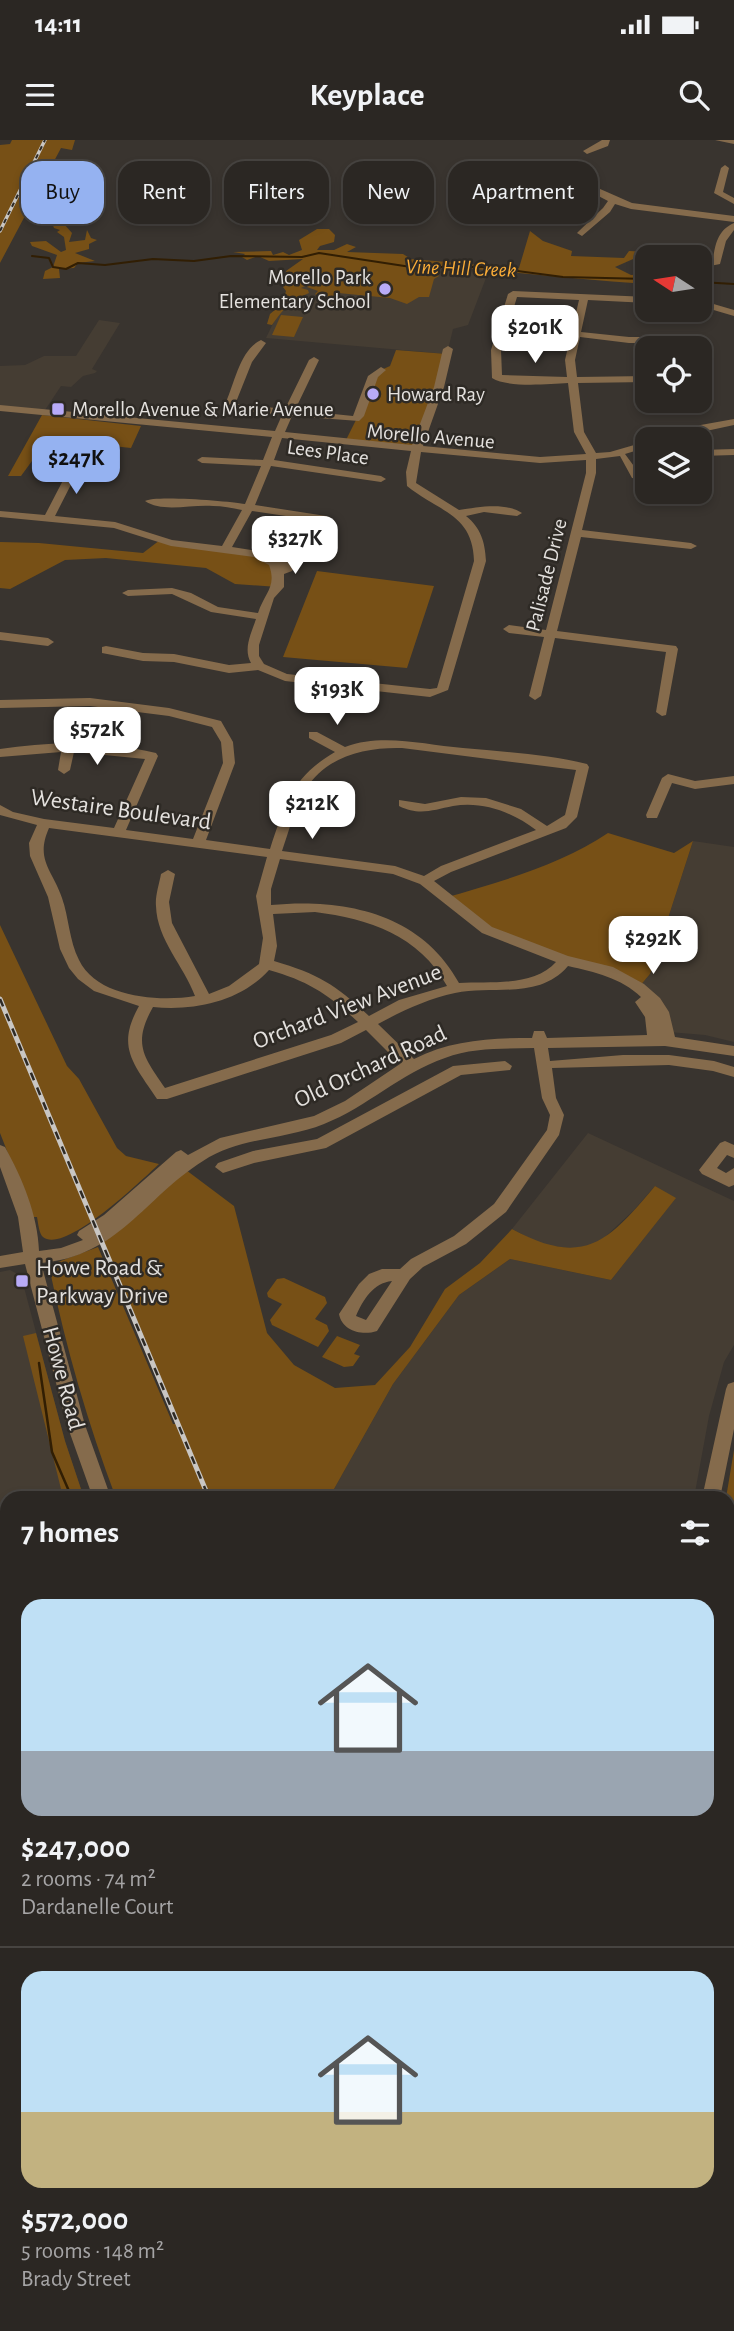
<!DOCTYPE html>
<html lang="en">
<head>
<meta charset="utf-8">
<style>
	:root { --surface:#2b2723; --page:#373330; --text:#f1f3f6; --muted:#a6a5a6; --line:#474441; --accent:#95b2f1 }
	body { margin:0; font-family:"Alegreya Sans",sans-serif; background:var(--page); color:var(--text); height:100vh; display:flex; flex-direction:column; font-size:26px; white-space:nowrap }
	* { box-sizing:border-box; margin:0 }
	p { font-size:23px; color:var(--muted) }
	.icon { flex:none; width:38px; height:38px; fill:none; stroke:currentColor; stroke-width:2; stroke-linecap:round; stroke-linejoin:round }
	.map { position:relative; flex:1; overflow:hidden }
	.drawer { position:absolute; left:0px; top:1351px; width:735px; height:840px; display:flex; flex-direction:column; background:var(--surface); border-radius:21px 21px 0 0; box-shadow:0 4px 10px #0003,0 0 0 2px var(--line) }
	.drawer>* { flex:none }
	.guide { position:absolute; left:21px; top:21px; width:693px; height:63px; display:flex; gap:14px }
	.needle { width:46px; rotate:282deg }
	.buttons { position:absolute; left:635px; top:105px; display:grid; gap:14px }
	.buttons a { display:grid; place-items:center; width:77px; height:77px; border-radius:14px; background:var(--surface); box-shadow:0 4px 10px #0003,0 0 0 2px var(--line); font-size:35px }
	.price { position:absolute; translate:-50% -60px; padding:0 16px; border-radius:14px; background:#fff; color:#222; font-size:23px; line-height:46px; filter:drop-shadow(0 2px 4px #0008) }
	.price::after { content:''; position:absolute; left:50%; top:42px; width:21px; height:16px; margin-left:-10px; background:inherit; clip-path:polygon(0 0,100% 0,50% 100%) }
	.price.selected { background:var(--accent); color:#111 }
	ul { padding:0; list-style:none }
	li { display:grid; align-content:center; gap:14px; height:371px; padding:0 21px }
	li+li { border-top:2px solid var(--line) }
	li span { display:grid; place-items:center; height:217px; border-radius:21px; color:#555 }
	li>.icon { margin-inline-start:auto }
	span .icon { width:126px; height:126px; fill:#fffc; stroke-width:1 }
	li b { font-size:30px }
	h2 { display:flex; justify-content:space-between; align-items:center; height:84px; padding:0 21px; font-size:30px }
	.tag { padding:0 24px; border-radius:21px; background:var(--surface); box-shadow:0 4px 10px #0003,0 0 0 2px var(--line); font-size:24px; line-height:63px }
	.tag.selected { background:var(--accent); color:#111 }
	.status { display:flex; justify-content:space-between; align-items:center; height:49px; padding:0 35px; background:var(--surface); direction:ltr }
	.status svg { height:19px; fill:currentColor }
	header { display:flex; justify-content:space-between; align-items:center; height:91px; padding:0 21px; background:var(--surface); font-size:32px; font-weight:700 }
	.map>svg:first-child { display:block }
	.built { fill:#453d33 }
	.green { fill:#775016 }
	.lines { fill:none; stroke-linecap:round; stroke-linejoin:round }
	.stream-far1 { stroke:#311e03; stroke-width:2 }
	.stream { stroke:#311e03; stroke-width:2.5 }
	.minor { fill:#856b4c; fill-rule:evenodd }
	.rail-far2-casing { stroke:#c9c6c3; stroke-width:3.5 }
	.rail-far1-casing { stroke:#c9c6c3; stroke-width:5 }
	.rail-casing { stroke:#c9c6c3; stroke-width:6 }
	.rail-far2 { stroke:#2e2a25; stroke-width:2; stroke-dasharray:4.5; stroke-linecap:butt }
	.rail-far1 { stroke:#2e2a25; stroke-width:2.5; stroke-dasharray:8; stroke-linecap:butt }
	.rail { stroke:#2e2a25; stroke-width:3.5; stroke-dasharray:10; stroke-linecap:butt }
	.poi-dot { fill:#b8abf7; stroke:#2e2a25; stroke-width:2.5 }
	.labels { text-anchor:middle; stroke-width:5; stroke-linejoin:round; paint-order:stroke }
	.far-water-label { font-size:21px; font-style:italic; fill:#fbad38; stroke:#2e2a25 }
	.far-poi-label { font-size:21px; fill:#e4e1de; stroke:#2e2a25; text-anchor:start }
	.far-street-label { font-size:21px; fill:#e4e1de; stroke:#2e2a25 }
	.street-label { font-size:24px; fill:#e4e1de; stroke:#2e2a25 }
	.poi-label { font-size:24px; fill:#e4e1de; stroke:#2e2a25; text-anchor:start }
</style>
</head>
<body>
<div class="status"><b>14:11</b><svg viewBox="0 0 49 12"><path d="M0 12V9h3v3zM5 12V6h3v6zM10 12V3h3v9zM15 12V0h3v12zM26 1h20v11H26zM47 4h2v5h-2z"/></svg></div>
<header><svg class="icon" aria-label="menu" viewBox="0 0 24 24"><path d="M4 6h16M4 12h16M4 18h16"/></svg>Keyplace<svg class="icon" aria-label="search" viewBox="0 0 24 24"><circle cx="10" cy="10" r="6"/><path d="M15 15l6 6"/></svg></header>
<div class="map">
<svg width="734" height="2191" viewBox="0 0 734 2191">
	<rect width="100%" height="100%" fill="#39342f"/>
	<!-- built -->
	<path class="built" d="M 306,115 L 489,130 L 468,185 L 453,189 L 447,214 L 266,198 Z
		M 99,180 L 120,183 L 92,229 L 97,231 L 95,233 L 83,236 L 71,247 L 61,246 L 45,270 L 0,268 L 0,226 L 25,225 L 44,216 L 76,216 Z
		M 693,701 L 734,707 L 734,902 L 705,895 L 669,892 L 639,847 L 650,834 Z
		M 588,993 L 734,1061 L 734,1205 L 724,1222 L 709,1276 L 694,1358 L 306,1358 L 322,1349 L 334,1349 L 393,1244 L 459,1155 L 510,1119 L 611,1140 L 675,1059 L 655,1046 L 634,1070 L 605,1097 L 592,1105 L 579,1109 L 542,1105 L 512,1089 Z
		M 10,1130 L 21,1136 L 65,1301 L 84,1358 L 7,1358 L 7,1483 L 0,1478 L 0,1132 Z
		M 0,1910 L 7,1927 L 7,2103 L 0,2113 Z"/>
	<!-- green -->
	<path class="green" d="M 12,0 L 75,0 L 72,10 L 61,8 L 0,123 L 0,5 L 10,4 Z
		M 67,70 L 86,73 L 89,78 L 87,85 L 81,85 L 79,78 L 72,75 L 59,82 L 64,84 L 72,93 L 69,102 L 85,100 L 87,90 L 91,98 L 97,100 L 89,104 L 89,109 L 75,113 L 95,121 L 78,123 L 74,128 L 59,129 L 60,138 L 43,139 L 45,131 L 53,127 L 57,115 L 32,106 L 30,102 L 46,101 L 61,112 L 66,110 L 64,97 L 57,92 L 60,90 L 54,88 L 52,83 L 59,72 Z
		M 317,89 L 329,89 L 335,95 L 334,102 L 320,106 L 317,110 L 334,110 L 347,104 L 356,107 L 347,112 L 403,114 L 411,119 L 519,128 L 530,91 L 543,101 L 572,111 L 571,116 L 624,118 L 629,111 L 649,112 L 615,127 L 631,135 L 647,134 L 647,144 C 577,140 507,131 437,126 L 433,129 L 439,136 L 434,139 L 429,157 L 419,157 L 407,164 L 390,158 L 338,153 L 337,157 L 319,157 L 315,154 L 318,151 L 307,147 L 309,144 L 302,139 L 305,146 L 301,148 L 308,150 L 309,153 C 290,161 285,167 272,185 L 267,184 L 270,174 L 282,164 L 286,151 L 283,147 L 288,137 L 286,131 L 303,119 L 269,121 L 258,116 L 247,120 L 242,117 L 245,114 L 233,112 L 271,111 L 273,115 L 283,112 L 289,115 L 302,110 L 299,100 Z
		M 281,175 L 303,177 L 294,197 L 272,195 Z
		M 396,210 L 447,214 L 417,310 L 345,302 L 381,230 L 390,226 Z
		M 42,275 L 141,286 L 131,308 L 48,299 L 21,336 L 8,336 Z
		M 160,400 L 257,414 L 274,423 L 278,447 L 235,444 L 206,428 L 106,418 L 65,420 L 10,449 L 0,448 L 0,402 L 39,403 L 143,413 Z
		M 317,431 L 434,446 L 407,528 L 283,517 Z
		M 608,693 L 674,713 L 693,701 L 650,834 L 639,847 L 487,790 L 444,758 C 500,742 560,725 608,693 Z
		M 0,785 L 67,926 L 79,939 L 117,1008 L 126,1016 L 159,1024 C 144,1038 65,1115 43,1097 C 39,1094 38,1082 37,1077 L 33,1077 L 0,993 Z
		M 182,1027 L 234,1066 L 267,1193 L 294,1225 L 335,1248 L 375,1245 L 410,1207 L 445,1149 L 480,1123 L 512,1089 C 584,1128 608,1102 655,1046 L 676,1058 L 611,1140 L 510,1119 L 459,1155 L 393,1244 L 334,1349 L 322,1349 L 306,1358 L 116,1358 C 88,1284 66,1208 50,1131 L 55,1123 L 98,1107 L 173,1284 L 177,1284 L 101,1098 Z
		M 284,1138 L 325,1157 L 327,1163 L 315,1179 L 327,1185 L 329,1191 L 318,1207 L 272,1185 L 270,1180 L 282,1164 L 268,1157 L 267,1153 L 277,1139 Z
		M 36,1193 L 65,1301 L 84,1358 L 65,1358 L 62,1353 L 23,1196 Z
		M 337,1196 L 360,1205 L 354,1214 L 360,1216 L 353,1226 L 344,1227 L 322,1217 Z
		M 734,1310 L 734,1755 L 728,1715 L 728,1358 L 726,1358 Z
		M 0,1748 L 7,1765 L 7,1927 L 0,1910 Z
		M 0,2016 L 7,2033 L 7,2095 L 0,2096 Z
		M 728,2112 L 734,2119 L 734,2191 L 677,2191 L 682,2184 L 728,2184 Z"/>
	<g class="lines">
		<!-- stream-far1 -->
		<path class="stream-far1" d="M 32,116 L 49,118 L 53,127 L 66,129 L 78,123 L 105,125 L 153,119 L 194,121 L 231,116 L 302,117 L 319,113 L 411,127 L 487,127 L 563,137 L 648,139
			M 700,142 L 734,144"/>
		<!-- stream -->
		<path class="stream" d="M 39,1223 L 52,1312 L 72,1358"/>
		<!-- minor -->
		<path class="minor" d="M 602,0 L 610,0 L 608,6 L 587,14 L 583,11 Z
			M 715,0 L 734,0 L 734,4 Z
			M 725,25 L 729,28 L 723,52 L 734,58 L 734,64 L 714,53 L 721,28 Z
			M 557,38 L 591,45 L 632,63 L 734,76 L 734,82 L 631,69 L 615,64 L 610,72 L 582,96 L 577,93 L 579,91 L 603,68 L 608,61 L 585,49 L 554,43 L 553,41 Z
			M 734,83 L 734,90 L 726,101 L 720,124 L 700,128 L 700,122 L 713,120 C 715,104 718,90 734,83 Z
			M 513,151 L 648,157 L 648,163 L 588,160 L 581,192 L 629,197 L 695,197 L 700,200 L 695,203 L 629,203 L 580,197 L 575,220 L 577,237 L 648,236 L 648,242 L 578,243 L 584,292 L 596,313 L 610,312 L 648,301 L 648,307 L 625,314 L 639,333 L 648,334 L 648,340 L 632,338 L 620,316 L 596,319 L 596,333 L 582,390 L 691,403 L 697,406 L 691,409 L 581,397 L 557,491 L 676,506 L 678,509 L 666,575 L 662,576 L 656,572 L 666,512 L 555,498 L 541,556 L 535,560 L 529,556 L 544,497 L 509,493 L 503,489 L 509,485 L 546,490 L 586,333 L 586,320 L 540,323 L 421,312 L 416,343 L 459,370 C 478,367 506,362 522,373 L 517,376 L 484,372 L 466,376 C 481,388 485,402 486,421 L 448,550 L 430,557 L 285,541 L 258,530 L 229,533 L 174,522 L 143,521 L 102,513 L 102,507 L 106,506 L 143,513 L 174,514 L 229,525 L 251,523 C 243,509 251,494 256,479 L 211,472 L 172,454 L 128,456 L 122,453 L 128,450 L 172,448 L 191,453 L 218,467 L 258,473 C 265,452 277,447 269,425 L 254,417 L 171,406 L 114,388 L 0,377 L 0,371 L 45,375 L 72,323 L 77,320 L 82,323 L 55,376 L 115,382 L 172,400 L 222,406 L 242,370 C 232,368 222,366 213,366 C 192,364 162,373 145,361 C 153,355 229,361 245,364 L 261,326 L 202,323 L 197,320 L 202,317 L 263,320 L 272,297 L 0,271 L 0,265 L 275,291 L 282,275 L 234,270 L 226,262 C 235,242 240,210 261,200 L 266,203 L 252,222 L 236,262 L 237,264 L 285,269 L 309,220 L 314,217 L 319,220 L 295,270 L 353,276 L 368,236 L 381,227 L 386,230 L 378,237 L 364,276 L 359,281 L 292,276 L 285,292 L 412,305 L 434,247 L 443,209 L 448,206 L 453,209 L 444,247 L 423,306 L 540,317 L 586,314 L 574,292 L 568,243 C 548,244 508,248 492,238 L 491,210 L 508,154 ZM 517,157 L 579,160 L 565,220 L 567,237 L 502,235 L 501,210 ZM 282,298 L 411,311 L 406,332 L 407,346 C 439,372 473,374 474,421 L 437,548 L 430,549 L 287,534 L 264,524 L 259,516 L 259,505 L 274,458 L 284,447 L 284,434 L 292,431 L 297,424 L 292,418 L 269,416 L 257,411 L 232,407 L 252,371 L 326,382 L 331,379 L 326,376 L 255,365 L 271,326 L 381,342 L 386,339 L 381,336 L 274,320 Z
			M 700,160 L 734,170 L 734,176 L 700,166 Z
			M 647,261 L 657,261 L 659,265 L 650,267 Z
			M 734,279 L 734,285 L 669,299 L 654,299 L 684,288 Z
			M 734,309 L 734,315 L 700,316 L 700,310 Z
			M 0,492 L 48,498 L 54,502 L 48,506 L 0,500 Z
			M 90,558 L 169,568 L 221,581 L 233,602 L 235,623 L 206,700 L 270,709 C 285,664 292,637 335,612 L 309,598 L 309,592 L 317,592 L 345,607 C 383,593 424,605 463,608 C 505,612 547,614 587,624 L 589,627 L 577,677 L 566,688 L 451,732 L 434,741 L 492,787 L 568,816 L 613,827 L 644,844 L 660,858 L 669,872 L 675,897 L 734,906 L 734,916 L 665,906 L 548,908 L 550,921 L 623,915 L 669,915 L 714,921 L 734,927 L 734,937 L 713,931 L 669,925 L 552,928 L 556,958 L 564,975 L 559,995 L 506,1072 L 466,1104 L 423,1127 L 410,1139 L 377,1191 C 362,1196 342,1191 339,1174 L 359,1144 L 369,1134 L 382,1129 L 400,1129 L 411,1119 L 454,1096 L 494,1064 L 547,990 L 550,975 L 542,958 L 534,908 C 504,909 473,907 445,918 C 401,933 367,967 324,984 C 284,1000 240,997 203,1021 C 144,1058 119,1116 41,1123 L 85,1285 L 111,1358 L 93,1358 L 67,1285 L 25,1124 L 0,1128 L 0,1116 L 23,1112 L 18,1077 L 0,1027 L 0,1005 L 5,1007 C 22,1038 38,1075 39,1111 L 61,1108 L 83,1100 L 77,1095 L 79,1091 L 104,1075 L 176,1012 L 181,1010 L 188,1015 L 220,998 L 314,976 L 345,961 L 400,924 L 366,890 L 341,903 L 167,959 L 157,959 C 133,923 116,907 139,866 L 94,851 L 78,839 L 69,828 L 60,809 L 48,757 L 30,716 L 29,703 L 37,685 L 0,675 L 0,665 L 13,672 L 44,679 L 114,688 L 145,619 L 74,612 L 70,630 L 64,634 L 58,630 L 61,612 L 0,617 L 0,609 C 50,601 107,601 156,613 L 158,616 L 126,690 L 193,699 L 223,623 L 221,602 L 212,587 L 169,576 L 90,566 L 0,568 L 0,560 ZM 402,608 L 576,630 L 565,675 L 547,686 L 521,669 L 486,658 L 461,657 L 425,664 L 399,660 L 399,666 C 419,676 433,670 453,666 C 483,661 512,672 536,690 L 441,726 L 424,736 L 395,726 L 282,711 C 289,691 295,667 306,649 C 326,616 366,607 402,608 ZM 49,688 L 267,717 L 256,756 L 263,798 L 259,824 L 229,846 L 209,854 L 172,783 L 169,762 L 175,734 L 168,730 L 161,734 C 159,745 155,756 156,766 C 157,800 184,826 195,856 C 160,862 97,858 79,820 C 69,800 69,778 62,758 C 52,729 35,720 49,688 ZM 280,719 L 393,734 L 420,744 L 482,793 L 556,822 C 534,847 490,841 459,843 C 421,773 344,758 271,765 L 271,749 ZM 315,772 C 369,779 419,795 447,846 L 399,860 L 369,876 C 335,844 318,834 274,821 L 277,806 L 273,774 ZM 568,826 C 595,832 621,838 641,857 L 635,862 L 645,877 L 647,895 L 547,898 L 544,891 L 534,891 L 532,898 C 491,898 451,900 414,919 L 378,884 C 402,871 427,859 455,853 C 494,845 539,860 568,826 ZM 269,830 C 308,841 328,854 358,882 L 331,895 L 165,948 C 144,917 132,904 153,867 C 194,871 240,862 269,830 ZM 392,1141 L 366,1180 L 356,1176 C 363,1160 373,1143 392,1141 Z
			M 668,634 L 695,641 L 734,636 L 734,644 L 695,649 L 672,643 L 657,678 L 647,678 L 646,675 L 662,638 Z
			M 505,921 L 512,926 L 510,930 L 461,935 L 326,1008 L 254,1023 L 223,1033 L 215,1027 L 218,1023 L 253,1011 L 317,999 L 453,926 Z
			M 725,1001 L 734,1005 L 734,1018 L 727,1015 L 717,1028 L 726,1033 L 734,1028 L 734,1045 L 729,1047 L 702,1034 L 699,1030 L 720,1003 Z
			M 734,1242 L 734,1289 L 720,1358 L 702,1358 L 726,1249 L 728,1244 Z
			M 0,1563 L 7,1566 L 7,1590 L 0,1587 Z
			M 728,1807 L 734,1809 L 734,1865 L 728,1863 Z
			M 734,2043 L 734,2084 L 728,2086 L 728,2045 Z
			M 7,2140 L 7,2176 L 0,2178 L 0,2143 Z
			M 278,2184 L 342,2184 L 345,2191 L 275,2191 Z
			M 366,2184 L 390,2184 L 391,2191 L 367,2191 Z
			M 529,2184 L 554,2184 L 557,2191 L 532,2191 Z
			M 562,2184 L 587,2184 L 590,2191 L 565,2191 Z
			M 645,2184 L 672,2184 L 669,2191 L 642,2191 Z"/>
		<!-- rail-far2 casing -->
		<g class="rail-far2-casing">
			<path id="rail-far2" d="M 0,91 L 45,0"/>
		</g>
		<!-- rail-far1 casing -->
		<g class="rail-far1-casing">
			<path id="rail-far1" d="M 0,859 L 209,1358"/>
		</g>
		<!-- rail casing -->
		<g class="rail-casing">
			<path id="rail" d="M 728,2162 L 734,2168"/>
		</g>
		<!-- rail-far2 -->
		<use href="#rail-far2" class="rail-far2"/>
		<!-- rail-far1 -->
		<use href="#rail-far1" class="rail-far1"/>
		<!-- rail -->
		<use href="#rail" class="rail"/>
	</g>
	<!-- markers -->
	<g class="poi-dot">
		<circle cx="385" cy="149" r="7"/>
		<circle cx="373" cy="254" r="7"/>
		<rect x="51" y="262" width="14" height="14" rx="3.5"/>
		<rect x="15" y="1134" width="14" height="14" rx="3.5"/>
	</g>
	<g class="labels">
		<!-- far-water labels -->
		<g class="far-water-label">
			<text transform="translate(461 128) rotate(2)" y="7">Vine Hill Creek</text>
		</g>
		<!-- far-poi labels -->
		<g class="far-poi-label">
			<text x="371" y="144" text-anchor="end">Morello Park<tspan x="371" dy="24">Elementary School</tspan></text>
			<text x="387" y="261">Howard Ray</text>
			<text x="72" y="276">Morello Avenue &amp; Marie Avenue</text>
		</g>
		<!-- far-street labels -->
		<g class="far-street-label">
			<text transform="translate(431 296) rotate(5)" y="7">Morello Avenue</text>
			<text transform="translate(328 312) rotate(8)" y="7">Lees Place</text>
			<text transform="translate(546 435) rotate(-76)" y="7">Palisade Drive</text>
		</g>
		<!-- street labels -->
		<g class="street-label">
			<text transform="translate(121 669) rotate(8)" y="8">Westaire Boulevard</text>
			<text transform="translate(347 866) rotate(-21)" y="8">Orchard View Avenue</text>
			<text transform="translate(370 926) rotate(-25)" y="8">Old Orchard Road</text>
			<text transform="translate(64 1238) rotate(75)" y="8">Howe Road</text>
		</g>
		<!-- poi labels -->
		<g class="poi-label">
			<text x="36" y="1135">Howe Road &amp;<tspan x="36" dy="28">Parkway Drive</tspan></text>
		</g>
	</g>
</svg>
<div class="buttons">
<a><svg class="needle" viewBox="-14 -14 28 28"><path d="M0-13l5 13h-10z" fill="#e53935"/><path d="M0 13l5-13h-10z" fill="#a6a5a6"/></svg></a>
<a><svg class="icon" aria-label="locate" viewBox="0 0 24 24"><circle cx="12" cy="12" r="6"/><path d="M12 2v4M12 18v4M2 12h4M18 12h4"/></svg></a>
<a><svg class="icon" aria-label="layers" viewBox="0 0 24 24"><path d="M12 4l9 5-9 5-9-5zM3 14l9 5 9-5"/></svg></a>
</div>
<b class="price" style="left:535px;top:225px">$201K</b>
<b class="price selected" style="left:76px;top:356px">$247K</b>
<b class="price" style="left:295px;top:436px">$327K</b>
<b class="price" style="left:337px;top:587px">$193K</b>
<b class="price" style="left:97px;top:627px">$572K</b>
<b class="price" style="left:312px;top:701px">$212K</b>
<b class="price" style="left:653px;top:836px">$292K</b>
<div class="guide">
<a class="tag selected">Buy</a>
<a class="tag">Rent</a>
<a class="tag">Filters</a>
<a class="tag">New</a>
<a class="tag">Apartment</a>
</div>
<section class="drawer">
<h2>7 homes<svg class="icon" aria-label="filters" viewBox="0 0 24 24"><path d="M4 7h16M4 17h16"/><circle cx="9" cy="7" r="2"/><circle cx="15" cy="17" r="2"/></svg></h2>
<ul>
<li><span style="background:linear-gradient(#bfe0f5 70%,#9aa5b1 0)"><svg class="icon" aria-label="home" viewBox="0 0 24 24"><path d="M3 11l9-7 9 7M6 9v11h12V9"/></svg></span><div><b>$247,000</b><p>2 rooms · 74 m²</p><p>Dardanelle Court</p></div></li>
<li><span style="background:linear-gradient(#bfe0f5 65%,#c2b280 0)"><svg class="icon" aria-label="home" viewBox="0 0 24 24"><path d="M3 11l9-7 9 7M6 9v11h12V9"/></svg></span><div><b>$572,000</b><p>5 rooms · 148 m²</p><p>Brady Street</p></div></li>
</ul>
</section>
</div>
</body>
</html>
